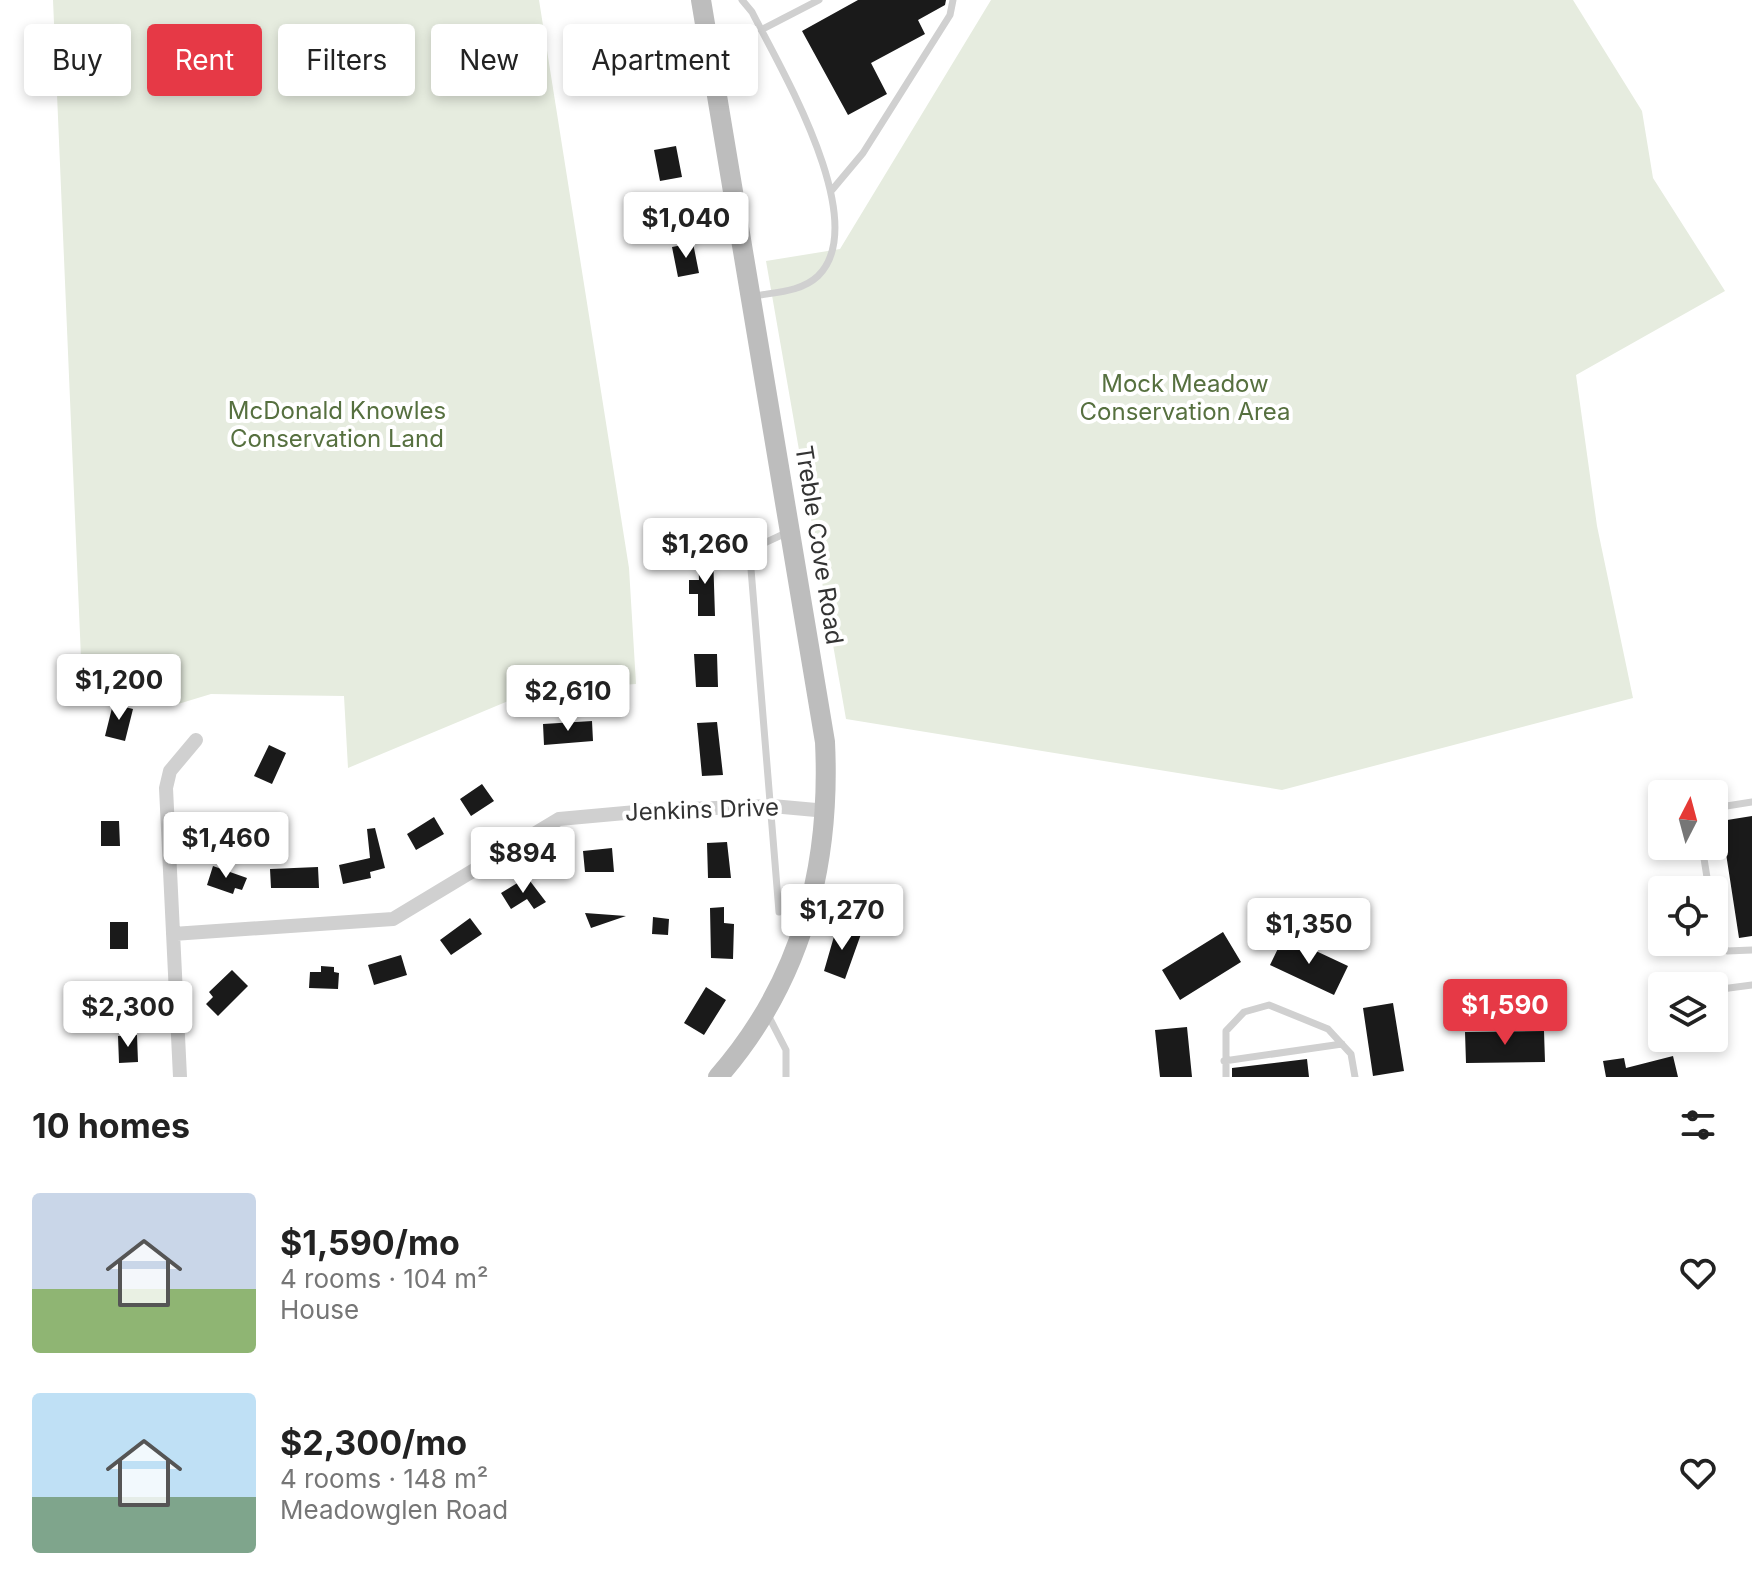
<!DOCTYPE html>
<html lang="en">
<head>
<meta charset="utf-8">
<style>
	:root { --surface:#fff; --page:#f2f2f2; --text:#222; --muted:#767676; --accent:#e63946 }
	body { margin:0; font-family:Inter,sans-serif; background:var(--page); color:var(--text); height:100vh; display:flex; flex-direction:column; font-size:30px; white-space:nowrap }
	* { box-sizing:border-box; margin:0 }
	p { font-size:26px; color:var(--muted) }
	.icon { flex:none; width:44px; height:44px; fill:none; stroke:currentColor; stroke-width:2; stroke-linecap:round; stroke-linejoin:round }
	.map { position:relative; height:1077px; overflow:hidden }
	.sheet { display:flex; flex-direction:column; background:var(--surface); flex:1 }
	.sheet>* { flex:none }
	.banner { position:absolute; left:24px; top:24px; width:800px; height:72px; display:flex; gap:16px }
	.needle { width:52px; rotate:6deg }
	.buttons { position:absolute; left:1648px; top:780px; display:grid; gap:16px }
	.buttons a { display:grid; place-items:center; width:80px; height:80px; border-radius:8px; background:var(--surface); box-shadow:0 4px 12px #0003; font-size:40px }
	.price { position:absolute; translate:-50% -68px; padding:0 18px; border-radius:8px; background:#fff; color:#222; font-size:26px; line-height:52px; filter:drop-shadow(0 2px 4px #0008) }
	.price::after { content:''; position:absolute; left:50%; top:48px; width:24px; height:18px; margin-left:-12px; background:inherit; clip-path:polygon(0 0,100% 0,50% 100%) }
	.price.current { background:var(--accent); color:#fff }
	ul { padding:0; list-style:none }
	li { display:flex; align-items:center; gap:24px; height:200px; padding:0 32px }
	li span { display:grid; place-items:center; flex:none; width:224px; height:160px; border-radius:8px; color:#555 }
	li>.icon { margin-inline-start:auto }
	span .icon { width:96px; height:96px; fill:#fffc; stroke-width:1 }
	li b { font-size:34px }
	h2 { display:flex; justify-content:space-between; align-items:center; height:96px; padding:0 32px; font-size:34px }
	.pill { padding:0 28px; border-radius:8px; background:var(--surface); box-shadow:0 4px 12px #0003; font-size:28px; line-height:72px }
	.pill.current { background:var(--accent); color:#fff }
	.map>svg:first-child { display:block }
	.green { fill:#e6ecdf }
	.building { fill:#1a1a1a }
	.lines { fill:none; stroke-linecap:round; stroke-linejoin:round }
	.service { stroke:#d0d0d0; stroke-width:7 }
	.minor { stroke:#d0d0d0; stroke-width:14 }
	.secondary { stroke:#bdbdbd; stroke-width:20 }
	.labels { text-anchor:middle; stroke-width:8; stroke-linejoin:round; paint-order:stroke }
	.park-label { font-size:24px; fill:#56703f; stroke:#fff }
	.street-label { font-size:24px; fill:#333; stroke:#fff }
</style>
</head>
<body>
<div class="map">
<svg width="1752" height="1077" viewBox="0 0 1752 1077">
	<rect width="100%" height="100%" fill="#fff"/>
	<!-- green -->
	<path class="green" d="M 53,0 L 539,0 L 629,568 L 636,684 L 532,691 L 348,768 L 344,696 L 211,694 L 178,704 L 81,658 Z
		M 991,0 L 1573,0 L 1642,111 L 1653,178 L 1725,291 L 1576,375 L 1597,526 L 1633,698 L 1282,790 L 846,719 L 766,261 L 840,249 Z"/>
	<!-- building -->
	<path class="building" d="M 858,0 L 946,0 L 945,5 L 918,20 L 925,34 L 871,63 L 887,94 L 848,115 L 802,31 Z
		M 654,35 L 657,68 L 637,70 L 633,37 Z
		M 676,146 L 682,177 L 660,181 L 654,150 Z
		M 693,243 L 699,273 L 678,277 L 672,247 Z
		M 713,554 L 715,616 L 698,616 L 698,594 L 689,594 L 689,580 L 699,580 L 698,555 Z
		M 694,654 L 717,654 L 718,687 L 696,687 Z
		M 113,704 L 133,709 L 125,741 L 105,736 Z
		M 592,721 L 593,741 L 544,745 L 543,724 Z
		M 717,722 L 723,775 L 702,776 L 697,723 Z
		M 269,745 L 286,753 L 272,784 L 254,776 Z
		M 482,784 L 494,801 L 471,816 L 460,799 Z
		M 1752,816 L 1752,936 L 1739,938 L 1721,821 Z
		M 434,817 L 444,834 L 416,850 L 407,834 Z
		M 101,821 L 119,821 L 120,846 L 101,846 Z
		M 375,828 L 385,868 L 370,872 L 371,878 L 343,884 L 339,865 L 370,858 L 367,829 Z
		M 727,842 L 731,878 L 708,878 L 707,843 Z
		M 612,848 L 614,872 L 585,872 L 583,851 Z
		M 213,866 L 247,878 L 242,890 L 235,888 L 233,894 L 207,885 Z
		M 318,867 L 319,888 L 271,888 L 270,869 Z
		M 527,877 L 546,902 L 534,909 L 527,899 L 511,909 L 501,893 Z
		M 724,907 L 724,923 L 734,924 L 733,959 L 711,958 L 710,908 Z
		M 585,913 L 626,916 L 591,928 Z
		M 653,917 L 669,919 L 668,935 L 652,934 Z
		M 470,918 L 482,934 L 451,955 L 440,940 Z
		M 110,922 L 128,922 L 128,949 L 110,949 Z
		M 837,926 L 861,934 L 845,979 L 824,971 Z
		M 1223,932 L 1241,962 L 1180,1000 L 1162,970 Z
		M 1284,936 L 1348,966 L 1334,995 L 1270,965 Z
		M 401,955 L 407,975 L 374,985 L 368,965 Z
		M 321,966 L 334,967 L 334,972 L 339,973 L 338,989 L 309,988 L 310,972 L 321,972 Z
		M 232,970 L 248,986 L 218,1016 L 206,1004 L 213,997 L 209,992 Z
		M 706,987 L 726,1000 L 704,1035 L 684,1023 Z
		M 1393,1003 L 1404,1071 L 1373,1076 L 1363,1008 Z
		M 1187,1027 L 1192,1077 L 1160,1077 L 1155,1030 Z
		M 1544,1031 L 1545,1062 L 1466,1063 L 1465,1032 Z
		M 137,1035 L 138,1062 L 119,1063 L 118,1036 Z
		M 1673,1056 L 1678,1077 L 1606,1077 L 1603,1061 L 1624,1058 L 1626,1068 Z
		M 1307,1059 L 1309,1077 L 1232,1077 L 1232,1068 Z"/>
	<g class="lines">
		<!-- service -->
		<path class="service" d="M 742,0 L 752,12 C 779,66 873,222 818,276 C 801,292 776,292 754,296
			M 761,30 L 819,0
			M 832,190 L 863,153 L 950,15 L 953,0
			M 1714,808 L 1752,802
			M 1702,846 L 1709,890
			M 779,912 L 751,569 L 756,547 L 788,532
			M 1714,919 L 1718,941 L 1727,951 L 1752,950
			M 1714,990 L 1752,985
			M 767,1013 L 786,1050 L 786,1077
			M 1224,1061 L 1342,1044
			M 1226,1077 L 1226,1031 L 1244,1012 L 1269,1005 L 1328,1029 L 1351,1054 L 1355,1077"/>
		<!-- minor -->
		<path class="minor" d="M 173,934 L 393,919 L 559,819 L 658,810 L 772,806 L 827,811
			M 180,1077 L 166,788 L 170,771 L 196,740"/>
		<!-- secondary -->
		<path class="secondary" d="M 701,0 L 825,742 C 831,867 802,981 718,1077"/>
	</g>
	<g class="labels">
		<!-- park labels -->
		<g class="park-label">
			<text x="1185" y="392">Mock Meadow<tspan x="1185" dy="28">Conservation Area</tspan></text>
			<text x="337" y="419">McDonald Knowles<tspan x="337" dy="28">Conservation Land</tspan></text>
		</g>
		<!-- street labels -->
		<g class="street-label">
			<text transform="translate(819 545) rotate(81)" y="8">Treble Cove Road</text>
			<text transform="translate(702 810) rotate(-2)" y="8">Jenkins Drive</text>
		</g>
	</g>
</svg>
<div class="buttons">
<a><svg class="needle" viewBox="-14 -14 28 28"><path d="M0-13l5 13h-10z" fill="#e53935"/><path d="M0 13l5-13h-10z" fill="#767676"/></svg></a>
<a><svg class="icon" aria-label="locate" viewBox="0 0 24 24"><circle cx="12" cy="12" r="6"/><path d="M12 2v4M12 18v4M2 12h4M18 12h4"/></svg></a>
<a><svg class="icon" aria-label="layers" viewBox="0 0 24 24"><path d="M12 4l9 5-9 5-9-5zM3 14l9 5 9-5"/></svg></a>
</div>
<b class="price" style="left:686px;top:260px">$1,040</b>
<b class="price" style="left:705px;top:586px">$1,260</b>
<b class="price" style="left:119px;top:722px">$1,200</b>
<b class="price" style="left:568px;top:733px">$2,610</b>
<b class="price" style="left:226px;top:880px">$1,460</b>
<b class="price" style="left:523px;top:895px">$894</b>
<b class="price" style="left:842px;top:952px">$1,270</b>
<b class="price" style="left:1309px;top:966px">$1,350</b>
<b class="price current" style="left:1505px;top:1047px">$1,590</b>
<b class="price" style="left:128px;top:1049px">$2,300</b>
<div class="banner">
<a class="pill">Buy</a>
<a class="pill current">Rent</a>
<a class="pill">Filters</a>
<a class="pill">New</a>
<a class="pill">Apartment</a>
</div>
</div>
<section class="sheet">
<h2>10 homes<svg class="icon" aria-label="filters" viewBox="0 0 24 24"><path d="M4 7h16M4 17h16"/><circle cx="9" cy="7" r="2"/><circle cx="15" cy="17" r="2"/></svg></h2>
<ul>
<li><span style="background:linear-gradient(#c9d6e8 60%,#8fb573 0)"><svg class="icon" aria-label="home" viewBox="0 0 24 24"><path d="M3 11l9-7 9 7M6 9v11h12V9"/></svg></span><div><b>$1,590/mo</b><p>4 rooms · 104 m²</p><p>House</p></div><svg class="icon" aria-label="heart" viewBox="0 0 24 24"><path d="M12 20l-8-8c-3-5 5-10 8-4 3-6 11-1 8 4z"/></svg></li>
<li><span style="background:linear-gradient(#bfe0f5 65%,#7fa58c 0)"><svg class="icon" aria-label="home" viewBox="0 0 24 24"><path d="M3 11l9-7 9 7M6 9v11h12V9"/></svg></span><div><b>$2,300/mo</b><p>4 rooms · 148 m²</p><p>Meadowglen Road</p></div><svg class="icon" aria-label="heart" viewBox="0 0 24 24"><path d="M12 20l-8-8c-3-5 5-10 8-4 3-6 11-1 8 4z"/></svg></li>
</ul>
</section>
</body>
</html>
